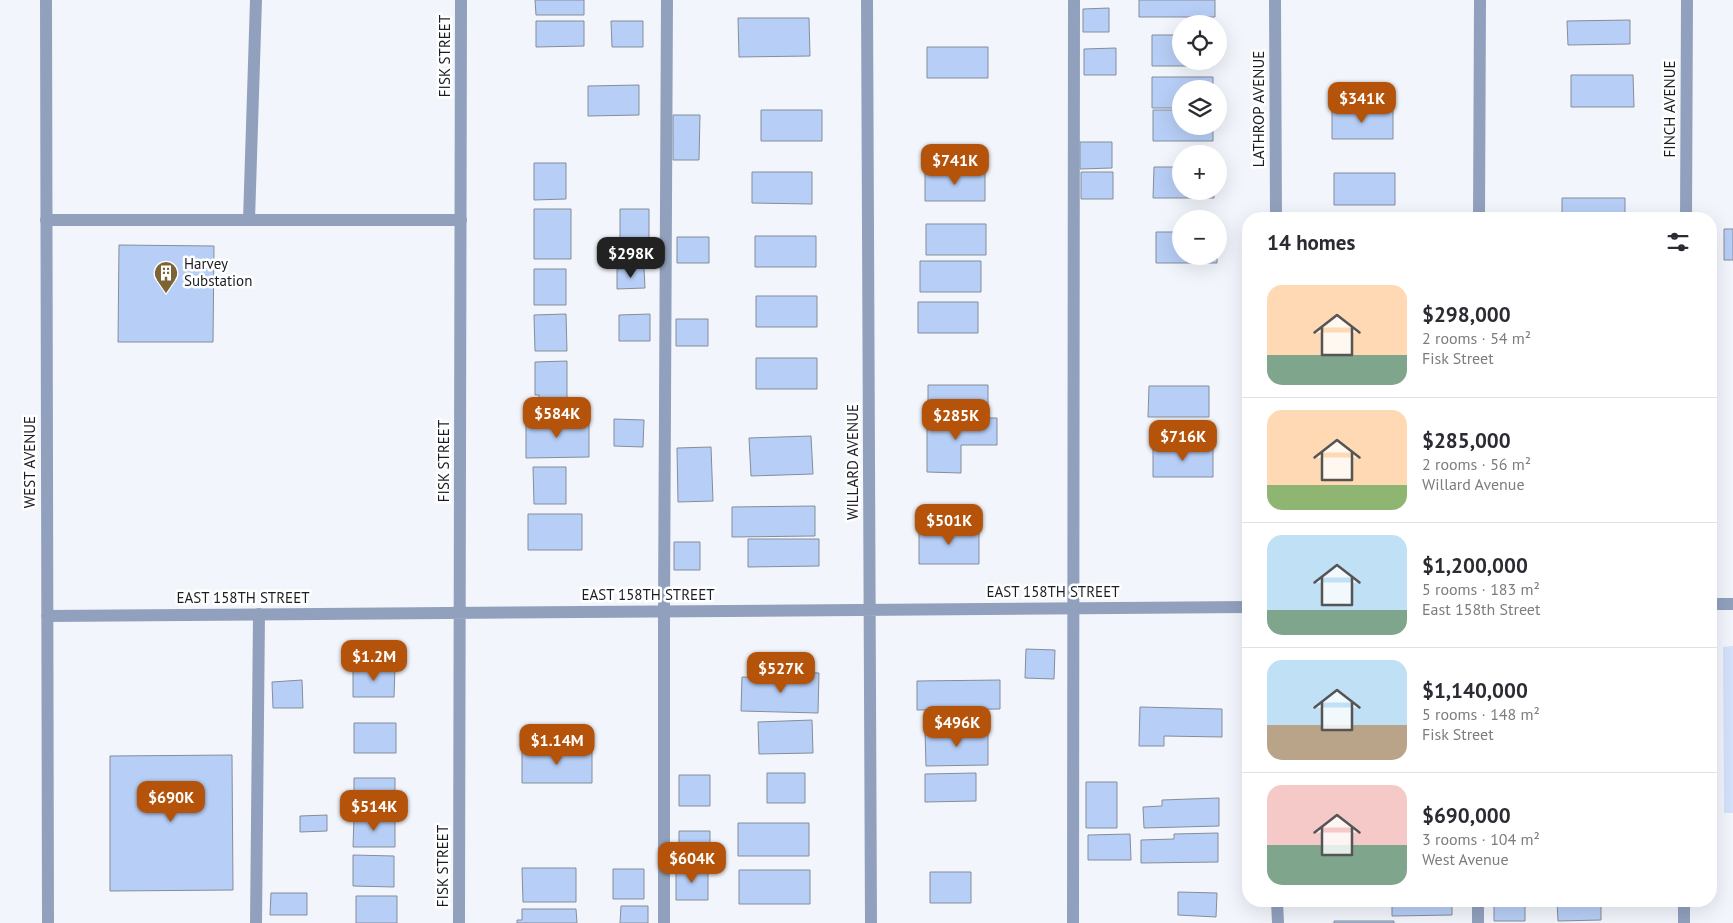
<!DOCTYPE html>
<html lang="en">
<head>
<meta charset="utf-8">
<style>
	:root { --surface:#fff; --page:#f2f2f3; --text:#2b2b33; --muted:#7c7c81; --line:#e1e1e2; --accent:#b45309 }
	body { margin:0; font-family:"PT Sans",sans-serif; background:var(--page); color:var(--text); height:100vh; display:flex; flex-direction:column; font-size:19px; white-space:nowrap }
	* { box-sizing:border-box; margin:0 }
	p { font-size:16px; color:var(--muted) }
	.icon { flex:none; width:28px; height:28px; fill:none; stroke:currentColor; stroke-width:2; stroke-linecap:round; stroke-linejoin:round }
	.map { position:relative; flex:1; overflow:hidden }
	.side { position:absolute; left:1242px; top:212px; width:475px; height:695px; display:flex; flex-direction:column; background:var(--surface); border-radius:20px; box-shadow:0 5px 20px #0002 }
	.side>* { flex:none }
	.controls { position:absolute; left:1172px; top:15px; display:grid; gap:10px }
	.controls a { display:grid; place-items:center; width:55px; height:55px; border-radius:50%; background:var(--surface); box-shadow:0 5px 20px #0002; font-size:25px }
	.price { position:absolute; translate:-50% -42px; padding:0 11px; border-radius:10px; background:var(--accent); color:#fff; font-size:16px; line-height:32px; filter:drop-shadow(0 1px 2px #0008) }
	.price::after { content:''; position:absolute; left:50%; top:30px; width:15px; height:11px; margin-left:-8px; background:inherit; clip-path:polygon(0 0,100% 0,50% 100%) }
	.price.active { background:#222; color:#fff }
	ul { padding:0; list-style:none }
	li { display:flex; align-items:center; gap:15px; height:125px; padding:0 25px }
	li+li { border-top:1px solid var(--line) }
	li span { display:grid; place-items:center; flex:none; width:140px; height:100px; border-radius:15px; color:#555 }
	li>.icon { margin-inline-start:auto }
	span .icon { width:60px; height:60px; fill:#fffc; stroke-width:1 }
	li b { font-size:21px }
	h2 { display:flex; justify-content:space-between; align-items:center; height:60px; padding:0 25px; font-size:21px }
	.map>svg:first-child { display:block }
	.green { fill:#d3e1fa }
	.building { fill:#b7cef6; stroke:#858d9b }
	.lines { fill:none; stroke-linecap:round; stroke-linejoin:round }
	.lane { stroke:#91a1bd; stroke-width:12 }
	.street { stroke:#91a1bd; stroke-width:12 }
	.labels { text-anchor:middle; stroke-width:5; stroke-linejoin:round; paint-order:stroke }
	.street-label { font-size:15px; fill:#1a1d22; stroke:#fff }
	.poi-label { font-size:15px; fill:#1a1d22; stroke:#fff; text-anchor:start }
</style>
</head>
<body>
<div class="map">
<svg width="1733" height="923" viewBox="0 0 1733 923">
	<rect width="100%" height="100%" fill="#f2f6fc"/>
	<!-- green -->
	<path class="green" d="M 1733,646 L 1733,813 L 1724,813 L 1723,647 Z"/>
	<!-- building -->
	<path class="building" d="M 535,0 L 584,0 L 584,15 L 536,15 Z
		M 1139,0 L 1215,0 L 1215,17 L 1139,17 Z
		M 1109,8 L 1109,32 L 1083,32 L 1083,9 Z
		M 738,18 L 809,18 L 810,56 L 739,57 Z
		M 1630,20 L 1630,44 L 1568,45 L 1567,21 Z
		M 536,21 L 584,21 L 584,46 L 536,47 Z
		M 611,21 L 643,21 L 643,47 L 612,47 Z
		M 1152,35 L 1181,35 L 1181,61 L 1213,61 L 1213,66 L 1152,66 Z
		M 927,47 L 988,47 L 988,78 L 927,78 Z
		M 1116,48 L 1116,75 L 1084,75 L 1084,49 Z
		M 1571,75 L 1633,75 L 1634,107 L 1571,107 Z
		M 1152,77 L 1213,77 L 1213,89 L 1181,89 L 1181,108 L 1152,108 Z
		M 639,85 L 639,115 L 588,116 L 588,86 Z
		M 1332,108 L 1393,108 L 1393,139 L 1332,139 Z
		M 761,110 L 822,110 L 822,141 L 761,141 Z
		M 1153,110 L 1181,110 L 1181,126 L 1213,126 L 1213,141 L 1153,141 Z
		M 673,115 L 700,115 L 699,160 L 673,160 Z
		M 1080,142 L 1112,142 L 1112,168 L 1080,169 Z
		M 534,163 L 566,163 L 566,199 L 534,200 Z
		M 1154,167 L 1181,167 L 1181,191 L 1214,191 L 1214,198 L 1153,198 Z
		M 925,170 L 985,170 L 985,201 L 925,201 Z
		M 752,172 L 812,172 L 812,204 L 752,203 Z
		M 1081,172 L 1113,172 L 1113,199 L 1081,199 Z
		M 1334,173 L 1395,173 L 1395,205 L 1334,205 Z
		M 1562,198 L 1625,198 L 1625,219 L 1562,219 Z
		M 534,209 L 571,209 L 571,259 L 534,259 Z
		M 620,209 L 649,209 L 649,250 L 620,250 Z
		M 926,224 L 986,224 L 986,255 L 926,255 Z
		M 1724,229 L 1733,229 L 1733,260 L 1724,260 Z
		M 1156,232 L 1181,232 L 1181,256 L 1217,256 L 1217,263 L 1156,263 Z
		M 755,236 L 816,236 L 816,267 L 755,267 Z
		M 677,237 L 709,237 L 709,263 L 677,263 Z
		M 119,245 L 214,246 L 213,342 L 118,342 Z
		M 920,261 L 981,261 L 981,292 L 920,292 Z
		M 644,268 L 645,288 L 617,289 L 617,269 Z
		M 534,269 L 566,269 L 566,305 L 534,305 Z
		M 756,296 L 817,296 L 817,327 L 756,327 Z
		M 918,302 L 978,302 L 978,333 L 918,333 Z
		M 566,314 L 567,351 L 535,351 L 534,315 Z
		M 650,314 L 650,341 L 619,341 L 619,315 Z
		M 676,319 L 708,319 L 708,346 L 676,346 Z
		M 756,358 L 817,358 L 817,389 L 756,389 Z
		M 567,361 L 567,403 L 539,403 L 539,395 L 535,395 L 535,362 Z
		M 928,385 L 988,385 L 988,416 L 928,416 Z
		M 1149,386 L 1209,386 L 1209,417 L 1148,417 Z
		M 927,418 L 997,418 L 997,445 L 961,445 L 961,473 L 927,472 Z
		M 614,419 L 644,420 L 643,447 L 614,446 Z
		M 526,421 L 589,421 L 589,457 L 526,458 Z
		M 811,436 L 813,474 L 751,476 L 749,438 Z
		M 1153,446 L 1213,446 L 1213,477 L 1153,477 Z
		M 711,447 L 713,501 L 678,502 L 677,448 Z
		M 533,467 L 566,467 L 566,504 L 534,504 Z
		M 815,506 L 815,536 L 732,537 L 732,507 Z
		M 528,514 L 582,514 L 582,550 L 528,550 Z
		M 979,527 L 979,564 L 919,564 L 919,528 Z
		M 748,539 L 819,539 L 819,566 L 748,567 Z
		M 674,542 L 700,542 L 700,570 L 674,570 Z
		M 1026,649 L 1055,650 L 1054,679 L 1025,678 Z
		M 353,667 L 395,667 L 394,697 L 353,697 Z
		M 794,672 L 819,673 L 818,713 L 741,711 L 742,677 L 794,678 Z
		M 302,680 L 303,708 L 273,708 L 272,682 Z
		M 1000,680 L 1000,709 L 917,710 L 917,681 Z
		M 1140,707 L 1222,709 L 1222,737 L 1164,736 L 1164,746 L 1139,746 Z
		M 812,720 L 813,753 L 759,754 L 758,722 Z
		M 354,723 L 396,723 L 396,753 L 354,753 Z
		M 988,730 L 988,765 L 926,766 L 925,731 Z
		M 522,749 L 592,749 L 592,783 L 522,783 Z
		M 232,755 L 233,890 L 110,891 L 110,756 Z
		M 767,773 L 805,773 L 805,803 L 767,803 Z
		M 976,773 L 976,801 L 925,802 L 925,774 Z
		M 679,775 L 710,775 L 710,806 L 679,806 Z
		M 354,778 L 395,778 L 395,808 L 354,808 Z
		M 1086,782 L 1117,782 L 1117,828 L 1086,828 Z
		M 1219,798 L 1219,826 L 1144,828 L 1143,807 L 1162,806 L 1162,800 Z
		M 327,815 L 327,831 L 300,832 L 300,816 Z
		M 354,817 L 395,817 L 395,847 L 353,847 Z
		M 738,823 L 809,823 L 809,856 L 738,856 Z
		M 679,831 L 710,831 L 710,861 L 679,861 Z
		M 1218,833 L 1218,862 L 1141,863 L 1141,840 L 1174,839 L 1174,834 Z
		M 1130,834 L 1131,860 L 1088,860 L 1088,835 Z
		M 353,855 L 394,856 L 394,887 L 353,886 Z
		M 522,868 L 576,868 L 576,902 L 523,902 Z
		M 613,869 L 644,869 L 644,899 L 613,899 Z
		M 676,869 L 708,869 L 708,900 L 676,900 Z
		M 739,870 L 810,870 L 810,904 L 739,904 Z
		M 930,872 L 971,872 L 971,903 L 930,903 Z
		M 1178,892 L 1217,893 L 1216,917 L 1178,915 Z
		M 271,893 L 307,893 L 307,915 L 270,915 Z
		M 356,896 L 397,896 L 397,923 L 356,923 Z
		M 1392,901 L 1452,901 L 1452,915 L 1392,916 Z
		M 1494,901 L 1525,901 L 1525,921 L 1494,921 Z
		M 1557,901 L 1601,901 L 1601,920 L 1558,921 Z
		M 621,906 L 648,906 L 648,923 L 620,923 Z
		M 522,909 L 576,909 L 577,923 L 517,923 L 517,920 L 522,920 Z
		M 1334,921 L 1394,921 L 1394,923 L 1334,923 Z"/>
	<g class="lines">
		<!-- lane -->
		<path class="lane" d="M 1479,219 L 1480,0
			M 46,220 L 461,220
			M 249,220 L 256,0
			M 256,923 L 259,614
			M 664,923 L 664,611 L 667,0
			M 1073,923 L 1074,0
			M 1478,923 L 1478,901"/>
		<!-- street -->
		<path class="street" d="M 46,0 L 48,923
			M 867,0 L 871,923
			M 1275,0 L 1276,219
			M 1686,219 L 1687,0
			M 1711,604 L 1733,604
			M 47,616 L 1249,607
			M 1277,901 L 1278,923
			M 459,923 L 461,0
			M 1684,923 L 1684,901"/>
	</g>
	<!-- icons -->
	<defs>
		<g id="building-pin" transform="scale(1.25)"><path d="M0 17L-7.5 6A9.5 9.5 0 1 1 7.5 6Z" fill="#7d6435" stroke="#fff"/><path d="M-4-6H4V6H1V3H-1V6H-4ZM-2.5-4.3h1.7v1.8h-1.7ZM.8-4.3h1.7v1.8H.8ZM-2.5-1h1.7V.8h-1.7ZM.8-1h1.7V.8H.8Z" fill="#fff"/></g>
	</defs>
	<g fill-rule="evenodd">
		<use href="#building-pin" x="166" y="273"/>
	</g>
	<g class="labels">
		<!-- street labels -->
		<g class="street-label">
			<text transform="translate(445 56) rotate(-90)" y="5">FISK STREET</text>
			<text transform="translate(1259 109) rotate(-90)" y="5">LATHROP AVENUE</text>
			<text transform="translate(1670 109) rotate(-90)" y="5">FINCH AVENUE</text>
			<text transform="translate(444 461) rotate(-90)" y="5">FISK STREET</text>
			<text transform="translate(30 462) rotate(-90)" y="5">WEST AVENUE</text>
			<text transform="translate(853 462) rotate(-90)" y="5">WILLARD AVENUE</text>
			<text x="1053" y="597">EAST 158TH STREET</text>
			<text x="648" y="600">EAST 158TH STREET</text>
			<text x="243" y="603">EAST 158TH STREET</text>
			<text transform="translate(443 866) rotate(-90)" y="5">FISK STREET</text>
		</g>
		<!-- poi labels -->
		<g class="poi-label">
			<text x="184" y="269">Harvey<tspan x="184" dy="17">Substation</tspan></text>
		</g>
	</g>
</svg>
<div class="controls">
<a><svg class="icon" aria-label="locate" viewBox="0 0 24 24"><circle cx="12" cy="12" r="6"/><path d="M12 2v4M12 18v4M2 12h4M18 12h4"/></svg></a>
<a><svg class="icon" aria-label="layers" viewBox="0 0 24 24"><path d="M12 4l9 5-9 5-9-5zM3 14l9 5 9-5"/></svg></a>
<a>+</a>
<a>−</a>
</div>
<b class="price" style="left:1362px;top:124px">$341K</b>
<b class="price" style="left:955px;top:186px">$741K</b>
<b class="price active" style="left:631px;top:279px">$298K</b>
<b class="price" style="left:557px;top:439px">$584K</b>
<b class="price" style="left:956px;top:441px">$285K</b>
<b class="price" style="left:1183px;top:462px">$716K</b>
<b class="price" style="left:949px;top:546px">$501K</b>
<b class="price" style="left:374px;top:682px">$1.2M</b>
<b class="price" style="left:781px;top:694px">$527K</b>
<b class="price" style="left:957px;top:748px">$496K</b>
<b class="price" style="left:557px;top:766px">$1.14M</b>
<b class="price" style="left:171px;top:823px">$690K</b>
<b class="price" style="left:374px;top:832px">$514K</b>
<b class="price" style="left:692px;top:884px">$604K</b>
<section class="side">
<h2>14 homes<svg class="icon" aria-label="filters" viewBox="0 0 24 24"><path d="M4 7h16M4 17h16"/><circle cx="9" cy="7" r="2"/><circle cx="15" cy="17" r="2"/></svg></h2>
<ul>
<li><span style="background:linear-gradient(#ffd9b3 70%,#7fa58c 0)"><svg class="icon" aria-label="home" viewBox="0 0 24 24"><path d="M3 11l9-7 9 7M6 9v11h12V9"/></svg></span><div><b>$298,000</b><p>2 rooms · 54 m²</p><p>Fisk Street</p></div></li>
<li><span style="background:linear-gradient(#ffd9b3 75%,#8fb573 0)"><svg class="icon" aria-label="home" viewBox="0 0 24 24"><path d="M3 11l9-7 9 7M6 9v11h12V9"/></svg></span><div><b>$285,000</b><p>2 rooms · 56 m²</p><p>Willard Avenue</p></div></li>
<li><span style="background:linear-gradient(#bfe0f5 75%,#7fa58c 0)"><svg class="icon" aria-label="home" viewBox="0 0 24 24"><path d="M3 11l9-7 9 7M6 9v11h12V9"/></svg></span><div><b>$1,200,000</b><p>5 rooms · 183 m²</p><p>East 158th Street</p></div></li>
<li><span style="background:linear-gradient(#bfe0f5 65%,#b9a48a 0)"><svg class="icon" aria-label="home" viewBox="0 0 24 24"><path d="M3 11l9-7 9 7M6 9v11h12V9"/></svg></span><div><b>$1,140,000</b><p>5 rooms · 148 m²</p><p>Fisk Street</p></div></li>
<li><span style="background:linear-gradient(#f6c9c9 60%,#7fa58c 0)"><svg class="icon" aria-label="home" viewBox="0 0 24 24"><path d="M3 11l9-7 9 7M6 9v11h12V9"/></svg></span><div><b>$690,000</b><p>3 rooms · 104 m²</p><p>West Avenue</p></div></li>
</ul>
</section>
</div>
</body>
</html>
